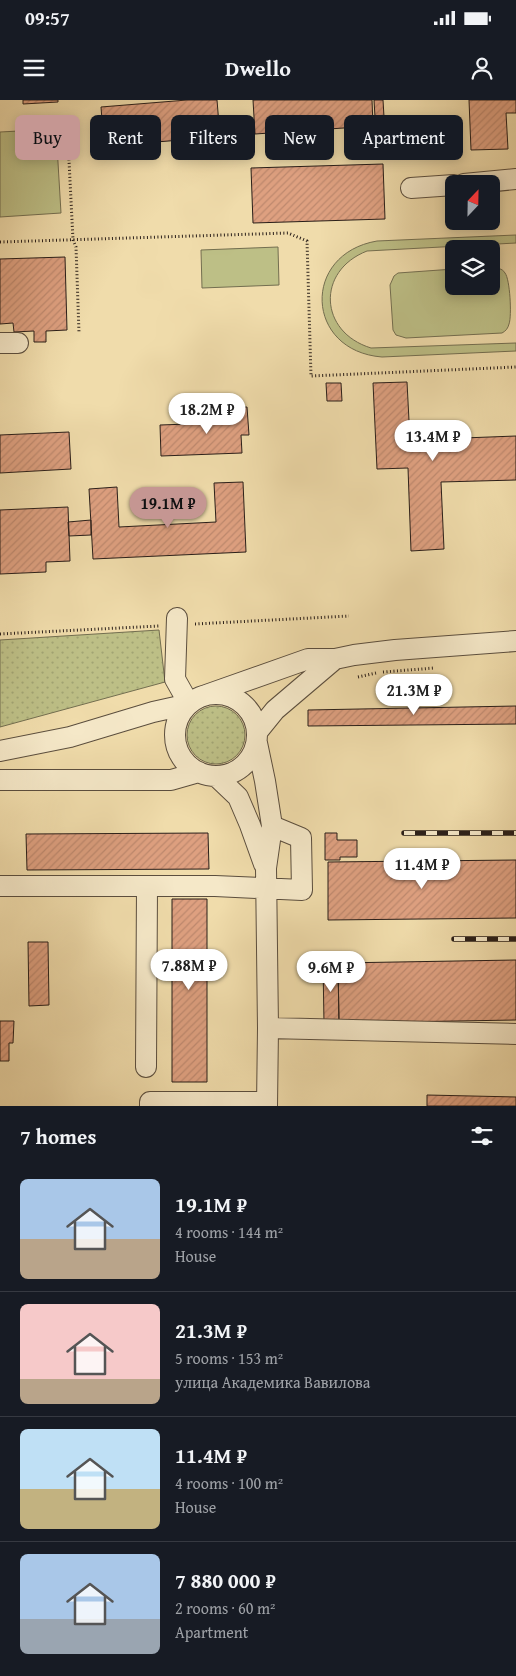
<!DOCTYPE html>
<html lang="en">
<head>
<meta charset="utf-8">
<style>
	:root { --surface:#171b24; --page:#20242c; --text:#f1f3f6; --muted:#9ea1a6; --line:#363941; --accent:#c59692 }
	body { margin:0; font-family:"Gentium Book Plus",serif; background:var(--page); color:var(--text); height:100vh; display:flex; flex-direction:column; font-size:19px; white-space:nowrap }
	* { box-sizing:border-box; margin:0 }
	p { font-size:16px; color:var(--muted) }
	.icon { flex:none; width:28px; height:28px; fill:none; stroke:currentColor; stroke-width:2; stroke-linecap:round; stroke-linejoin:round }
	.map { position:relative; height:1006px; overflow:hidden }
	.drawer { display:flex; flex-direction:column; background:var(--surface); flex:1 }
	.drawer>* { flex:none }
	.banner { position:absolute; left:15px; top:15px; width:486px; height:45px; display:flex; gap:10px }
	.needle { width:32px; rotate:22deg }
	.tools { position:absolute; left:445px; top:75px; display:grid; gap:10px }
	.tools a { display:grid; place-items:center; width:55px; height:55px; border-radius:8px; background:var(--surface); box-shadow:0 2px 12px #0003; font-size:25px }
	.price { position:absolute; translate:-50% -42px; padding:0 11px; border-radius:18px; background:#fff; color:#222; font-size:16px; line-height:32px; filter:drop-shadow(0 1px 2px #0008) }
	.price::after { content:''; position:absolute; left:50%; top:30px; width:15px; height:11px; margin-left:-8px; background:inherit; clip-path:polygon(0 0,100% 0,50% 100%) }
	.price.on { background:var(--accent); color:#111 }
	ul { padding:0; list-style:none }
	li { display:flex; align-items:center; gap:15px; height:125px; padding:0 20px }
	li+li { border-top:1px solid var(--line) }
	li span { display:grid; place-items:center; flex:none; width:140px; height:100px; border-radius:8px; color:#555 }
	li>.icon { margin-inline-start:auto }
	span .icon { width:60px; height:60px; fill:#fffc; stroke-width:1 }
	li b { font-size:21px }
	h2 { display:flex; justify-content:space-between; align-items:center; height:60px; padding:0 20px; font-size:21px }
	.pill { padding:0 18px; border-radius:8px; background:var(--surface); box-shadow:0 2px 12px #0003; font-size:18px; line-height:45px }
	.pill.on { background:var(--accent); color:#111 }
	.status { display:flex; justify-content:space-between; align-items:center; height:35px; padding:0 25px; background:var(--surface); direction:ltr }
	.status svg { height:14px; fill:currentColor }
	header { display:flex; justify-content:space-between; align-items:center; height:65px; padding:0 20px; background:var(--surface); font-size:22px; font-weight:700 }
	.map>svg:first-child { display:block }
	.grass { fill:url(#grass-dots); stroke:#736e50 }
	.garden { fill:#bdbf86; stroke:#736e50 }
	.building { fill:url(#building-hatch); stroke:#291e19 }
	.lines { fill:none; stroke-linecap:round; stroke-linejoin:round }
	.minor-casing { stroke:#5b4e3e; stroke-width:22 }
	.path { stroke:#291e19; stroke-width:3; stroke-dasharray:1 2.5; stroke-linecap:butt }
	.minor { stroke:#f5e8c8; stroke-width:20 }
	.rail-casing { stroke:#291e19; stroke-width:5.5 }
	.rail { stroke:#f5e8c8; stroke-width:4; stroke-dasharray:11; stroke-linecap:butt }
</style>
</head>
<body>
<div class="status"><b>09:57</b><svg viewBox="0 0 49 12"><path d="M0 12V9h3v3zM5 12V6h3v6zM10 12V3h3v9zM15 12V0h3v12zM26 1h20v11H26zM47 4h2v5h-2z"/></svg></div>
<header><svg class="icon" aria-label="menu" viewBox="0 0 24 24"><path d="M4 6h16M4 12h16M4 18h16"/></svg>Dwello<svg class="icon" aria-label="person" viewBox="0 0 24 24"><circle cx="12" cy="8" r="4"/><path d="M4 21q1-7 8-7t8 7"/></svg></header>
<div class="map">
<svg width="516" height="1006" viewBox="0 0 516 1006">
	<defs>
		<pattern id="grass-dots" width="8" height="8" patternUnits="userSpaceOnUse" patternTransform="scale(1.25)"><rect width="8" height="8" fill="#bdbf86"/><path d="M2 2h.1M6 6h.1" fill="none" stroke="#a2a473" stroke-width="1.8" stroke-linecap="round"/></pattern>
		<pattern id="building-hatch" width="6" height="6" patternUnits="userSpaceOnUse" patternTransform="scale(1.25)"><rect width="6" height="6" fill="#dea080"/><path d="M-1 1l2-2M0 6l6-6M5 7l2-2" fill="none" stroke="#be896e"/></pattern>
	</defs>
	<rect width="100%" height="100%" fill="#f0dcab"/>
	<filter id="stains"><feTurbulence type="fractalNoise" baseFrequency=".004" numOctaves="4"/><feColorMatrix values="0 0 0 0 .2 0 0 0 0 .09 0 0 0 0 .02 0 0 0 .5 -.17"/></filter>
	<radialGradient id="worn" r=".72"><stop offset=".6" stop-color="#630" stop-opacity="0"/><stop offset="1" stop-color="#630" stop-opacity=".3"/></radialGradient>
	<!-- grass -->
	<path class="grass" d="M 159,530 L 165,582 L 0,627 L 0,540 Z
		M187 635a29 29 0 1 1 58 0a29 29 0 1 1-58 0Z"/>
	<!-- garden -->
	<path class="garden" d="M 56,29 L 61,113 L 0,117 L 0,32 Z
		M 516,135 L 516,143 L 367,151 C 316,171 319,232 371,248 L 516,243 L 516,251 L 382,257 C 305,251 301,154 377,141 Z
		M 278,147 L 279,185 L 202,188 L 201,150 Z
		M 491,168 C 497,168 502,168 505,173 C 510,179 512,216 509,224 C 508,228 506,231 502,233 L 406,238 L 396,235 L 393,230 L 390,185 L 394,176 L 398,173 L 454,169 L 454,186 L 491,186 Z"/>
	<!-- building -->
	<path class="building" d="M 23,0 L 58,0 L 58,2 L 23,4 Z
		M 187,0 L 217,0 L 220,37 L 104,46 L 101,7 Z
		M 253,0 L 372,0 L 373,26 L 255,34 Z
		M 374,0 L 383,0 L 384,17 L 375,17 Z
		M 469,0 L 516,0 L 516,13 L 506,13 L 508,49 L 471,50 Z
		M 383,64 L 385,119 L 253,123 L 251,68 Z
		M 65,157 L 67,230 L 46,231 L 46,242 L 34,242 L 34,231 L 14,232 L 13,223 L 0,224 L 0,159 Z
		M 407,282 L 410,340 L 516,336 L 516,380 L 441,382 L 444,449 L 411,451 L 408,368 L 377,369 L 373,283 Z
		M 326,283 L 341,283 L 342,301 L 327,301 Z
		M 247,307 L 249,335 L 241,335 L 242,353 L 161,356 L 160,325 L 218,323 L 217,308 Z
		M 69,332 L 71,369 L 0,373 L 0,335 Z
		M 243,382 L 246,452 L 93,459 L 89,389 L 117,387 L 119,427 L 216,422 L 214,383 Z
		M 68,407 L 70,461 L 46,462 L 46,472 L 0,474 L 0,410 Z
		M 91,420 L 91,435 L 69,436 L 68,422 Z
		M 516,606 L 516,624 L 308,626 L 308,610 Z
		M 208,733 L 209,769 L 27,770 L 26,734 Z
		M 325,733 L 337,733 L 337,740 L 357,740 L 357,757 L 340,757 L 340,760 L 325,760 Z
		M 516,760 L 516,818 L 328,820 L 328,762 Z
		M 172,799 L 207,799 L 207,982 L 172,982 Z
		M 28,842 L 48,842 L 49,905 L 29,906 Z
		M 516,860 L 516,920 L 339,923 L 338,863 Z
		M 323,863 L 338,863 L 339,923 L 324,923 Z
		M 0,921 L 14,921 L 13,943 L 9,943 L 9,961 L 0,961 Z
		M 427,995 L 516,997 L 516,1006 L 427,1006 Z"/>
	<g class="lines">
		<!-- minor casing -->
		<g class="minor-casing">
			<path id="minor" d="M 464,84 L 516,79
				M 411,88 L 454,85
				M 0,243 L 18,243
				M 177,518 L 175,579 L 189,604
				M175 635a41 41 0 1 1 82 0a41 41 0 1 1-82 0Z
				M 206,595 L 308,559 L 335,559 L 354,555 L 395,550 L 516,541
				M 258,631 L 275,610 L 335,559
				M 257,643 L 265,681 L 272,726 L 266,768 L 268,928 L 267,1006
				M 0,651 L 70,637 L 153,612 L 189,604
				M 216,676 L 238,697 L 250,725 L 264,764
				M 0,680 L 171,680 L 199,672
				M 0,786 L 215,786 L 302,790 L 301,738 L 272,726
				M 268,928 L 516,934
				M 146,967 L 147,787
				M 150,1006 L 150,1002 L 267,1002"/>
		</g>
		<!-- path -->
		<path class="path" d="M 67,21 L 73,140 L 76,147 L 79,233
			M 0,142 L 288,133 L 307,141 L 311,276 L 516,267
			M 195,524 L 349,516
			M 0,534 L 159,526
			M 383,572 L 434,568
			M 358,577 L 376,573"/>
		<!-- minor -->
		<use href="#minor" class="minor"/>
		<!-- rail casing -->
		<g class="rail-casing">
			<path id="rail" d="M 404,733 L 516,733
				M 454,839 L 516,839"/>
		</g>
		<!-- rail -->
		<use href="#rail" class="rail"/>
	</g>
	<rect width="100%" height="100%" filter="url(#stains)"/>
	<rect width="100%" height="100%" fill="url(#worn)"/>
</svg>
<div class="tools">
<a><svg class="needle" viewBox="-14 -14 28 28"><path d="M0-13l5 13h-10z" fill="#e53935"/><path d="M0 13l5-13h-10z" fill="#9ea1a6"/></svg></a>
<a><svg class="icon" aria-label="layers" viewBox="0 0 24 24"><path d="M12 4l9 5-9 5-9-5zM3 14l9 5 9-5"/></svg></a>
</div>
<b class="price" style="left:207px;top:335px">18.2M ₽</b>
<b class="price" style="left:433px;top:362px">13.4M ₽</b>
<b class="price on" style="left:168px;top:429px">19.1M ₽</b>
<b class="price" style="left:414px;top:616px">21.3M ₽</b>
<b class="price" style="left:422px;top:790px">11.4M ₽</b>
<b class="price" style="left:189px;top:891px">7.88M ₽</b>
<b class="price" style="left:331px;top:893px">9.6M ₽</b>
<div class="banner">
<a class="pill on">Buy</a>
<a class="pill">Rent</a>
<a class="pill">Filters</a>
<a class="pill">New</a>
<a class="pill">Apartment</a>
</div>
</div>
<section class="drawer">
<h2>7 homes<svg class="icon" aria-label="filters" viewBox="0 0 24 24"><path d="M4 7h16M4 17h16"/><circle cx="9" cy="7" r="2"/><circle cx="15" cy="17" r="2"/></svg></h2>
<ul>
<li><span style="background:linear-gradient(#a9c7e8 60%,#b9a48a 0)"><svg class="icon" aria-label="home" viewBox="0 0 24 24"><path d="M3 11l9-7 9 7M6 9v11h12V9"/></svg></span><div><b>19.1M ₽</b><p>4 rooms · 144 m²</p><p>House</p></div></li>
<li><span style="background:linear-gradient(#f6c9c9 75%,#b9a48a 0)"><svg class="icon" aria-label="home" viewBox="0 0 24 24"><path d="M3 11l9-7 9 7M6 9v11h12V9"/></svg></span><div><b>21.3M ₽</b><p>5 rooms · 153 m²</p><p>улица Академика Вавилова</p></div></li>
<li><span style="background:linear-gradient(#bfe0f5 60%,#c2b280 0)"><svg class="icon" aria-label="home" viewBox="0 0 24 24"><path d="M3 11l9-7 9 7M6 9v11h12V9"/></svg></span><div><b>11.4M ₽</b><p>4 rooms · 100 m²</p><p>House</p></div></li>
<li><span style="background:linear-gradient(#a9c7e8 65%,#9aa5b1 0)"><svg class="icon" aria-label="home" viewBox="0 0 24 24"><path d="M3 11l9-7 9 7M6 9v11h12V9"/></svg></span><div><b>7 880 000 ₽</b><p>2 rooms · 60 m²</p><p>Apartment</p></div></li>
</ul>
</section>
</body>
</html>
